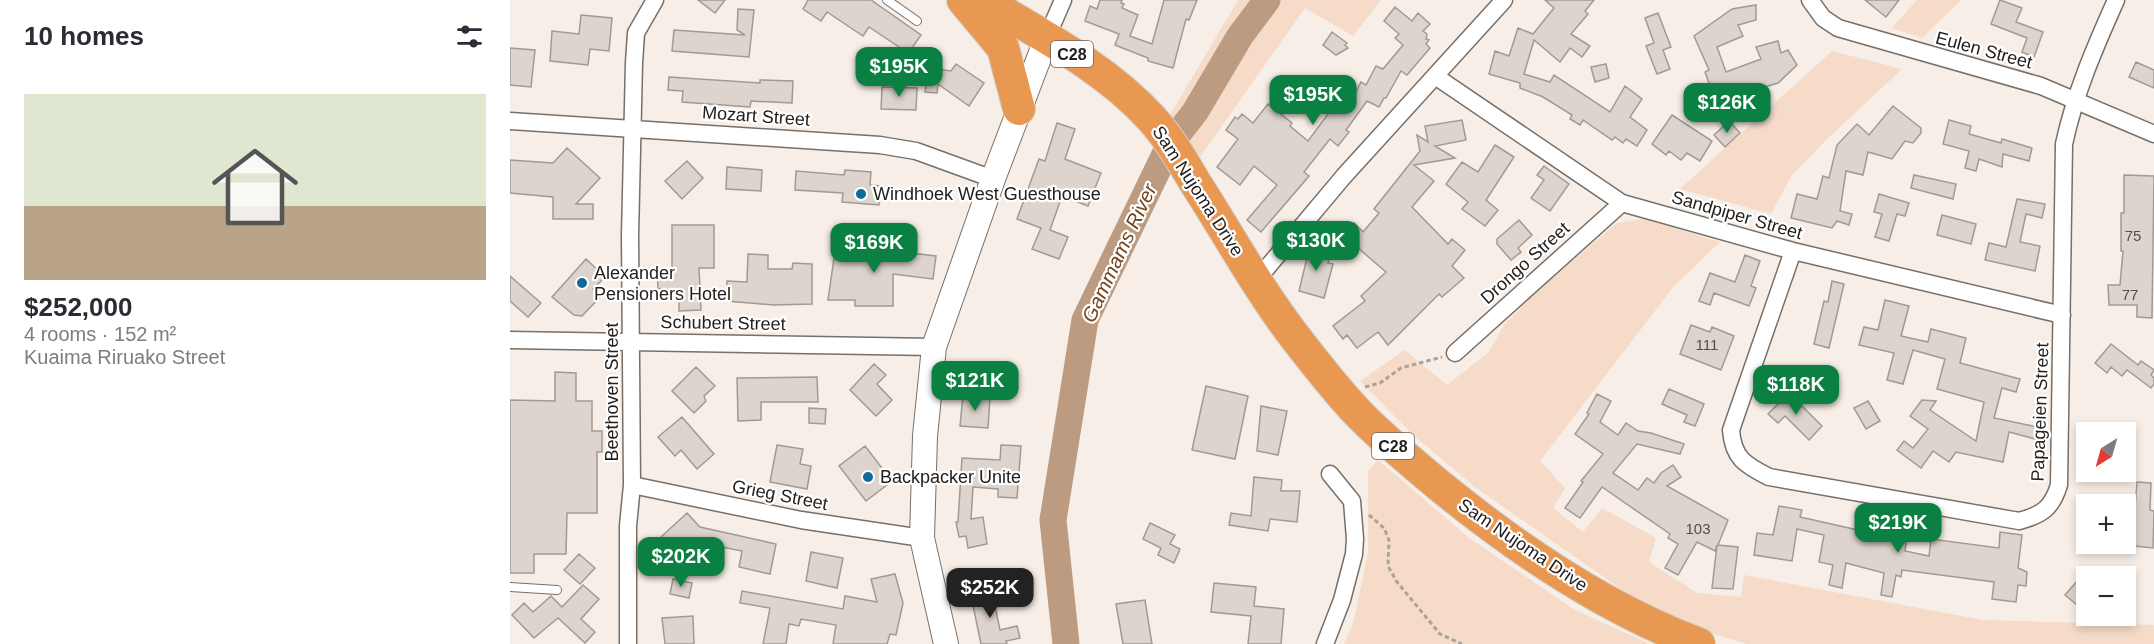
<!DOCTYPE html>
<html lang="en">
<head>
<meta charset="utf-8">
<style>
	:root { --surface:#fff; --page:#f7f7f7; --text:#2b2b33; --muted:#7c7c81; --line:#e1e1e2; --accent:#0b8043 }
	body { margin:0; font-family:Arial,sans-serif; background:var(--page); color:var(--text); height:100vh; display:flex; flex-direction:column; font-size:22px; white-space:nowrap }
	* { box-sizing:border-box; margin:0 }
	p { font-size:20px; color:var(--muted) }
	.icon { flex:none; width:33px; height:33px; fill:none; stroke:currentColor; stroke-width:2; stroke-linecap:round; stroke-linejoin:round }
	.map { position:relative; flex:1; overflow:hidden }
	.drawer { display:flex; flex-direction:column; background:var(--surface); width:510px }
	.drawer>* { flex:none }
	.needle { width:39px; rotate:217deg }
	.controls { position:absolute; left:1566px; top:422px; display:grid; gap:12px }
	.controls a { display:grid; place-items:center; width:60px; height:60px; border-radius:0px; background:var(--surface); box-shadow:0 3px 9px #0003; font-size:30px }
	.price { position:absolute; translate:-50% -51px; padding:0 14px; border-radius:12px; background:var(--accent); color:#fff; font-size:20px; line-height:39px; filter:drop-shadow(0 2px 3px #0008) }
	.price::after { content:''; position:absolute; left:50%; top:36px; width:18px; height:14px; margin-left:-9px; background:inherit; clip-path:polygon(0 0,100% 0,50% 100%) }
	.price.on { background:#222; color:#fff }
	ul { padding:0; list-style:none }
	li { display:grid; align-content:center; gap:12px; height:318px; padding:0 24px }
	li+li { border-top:2px solid var(--line) }
	li span { display:grid; place-items:center; height:186px; border-radius:0px; color:#555 }
	li>.icon { margin-inline-start:auto }
	span .icon { width:108px; height:108px; fill:#fffc; stroke-width:1 }
	li b { font-size:26px }
	h2 { display:flex; justify-content:space-between; align-items:center; height:72px; padding:0 24px; font-size:26px }
	main { display:flex; flex:1; min-height:0 }
	.map>svg:first-child { display:block }
	.green { fill:#f5dbc8 }
	.lines { fill:none; stroke-linecap:round; stroke-linejoin:round }
	.river { stroke:#bc9b81; stroke-width:27 }
	.building { fill:#ddd4cd; stroke:#a29993; stroke-width:1.5 }
	.lane-casing { stroke:#776f68; stroke-width:10 }
	.street-casing { stroke:#776f68; stroke-width:19 }
	.secondary-casing { stroke:#776f68; stroke-width:26 }
	.highway-casing { stroke:#cfcece; stroke-width:34 }
	.path { stroke:#a9a39d; stroke-width:3; stroke-dasharray:4.5 3; stroke-linecap:butt }
	.lane { stroke:#fff; stroke-width:8 }
	.street { stroke:#fff; stroke-width:16 }
	.secondary { stroke:#fff; stroke-width:24 }
	.highway { stroke:#e99851; stroke-width:32 }
	.poi-dot { fill:#106999; stroke:#fff; stroke-width:2 }
	.labels { text-anchor:middle; stroke-width:4.5; stroke-linejoin:round; paint-order:stroke }
	.number-label { font-size:15px; fill:#524d4a }
	.shield { fill:#fff; stroke:#656362; stroke-width:1.5 }
	.shield-label { font-size:16px; font-weight:bold; fill:#23201e }
	.street-label { font-size:18px; fill:#23201e; stroke:#fff }
	.poi-label { font-size:18px; fill:#23201e; stroke:#fff; text-anchor:start }
	.water-label { font-size:20px; font-style:italic; fill:#72451b; stroke:#fff }
</style>
</head>
<body>
<main>
<section class="drawer">
<h2>10 homes<svg class="icon" aria-label="filters" viewBox="0 0 24 24"><path d="M4 7h16M4 17h16"/><circle cx="9" cy="7" r="2"/><circle cx="15" cy="17" r="2"/></svg></h2>
<ul>
<li><span style="background:linear-gradient(#dfe7d0 60%,#b9a48a 0)"><svg class="icon" aria-label="home" viewBox="0 0 24 24"><path d="M3 11l9-7 9 7M6 9v11h12V9"/></svg></span><div><b>$252,000</b><p>4 rooms · 152 m²</p><p>Kuaima Riruako Street</p></div></li>
</ul>
</section>
<div class="map">
<svg width="1644" height="644" viewBox="0 0 1644 644">
	<rect width="100%" height="100%" fill="#f7eee7"/>
	<!-- green -->
	<path class="green" d="M 728,0 L 871,0 L 843,36 L 795,8 L 690,157 L 660,115 Z
		M 1407,0 L 1451,0 L 1412,38 L 1382,28 Z
		M 1322,51 L 1392,69 L 1317,139 L 1282,175 L 1261,214 L 1170,189 Z
		M 1134,219 L 1210,242 L 1164,286 L 1030,461 L 1055,488 L 1043,508 L 1073,532 L 1092,508 L 1146,538 L 1139,562 L 1187,593 L 1231,597 L 1234,575 L 1473,620 L 1644,625 L 1644,644 L 1237,644 L 1197,632 L 1131,603 L 965,487 L 903,435 L 850,381 L 895,350 L 937,385 L 979,352 L 994,325 L 1025,293 L 1107,223 Z
		M 868,460 L 959,538 L 1065,610 L 1140,644 L 834,644 L 843,624 L 858,553 L 858,471 Z"/>
	<g class="lines">
		<!-- river -->
		<path class="river" d="M 556,644 L 543,520 L 575,320 L 660,144 L 685,112 L 730,36 L 757,0"/>
	</g>
	<!-- building -->
	<path class="building" d="M 188,0 L 215,0 L 205,13 Z
		M 298,0 L 361,0 L 411,35 L 400,51 L 395,51 L 359,27 L 353,36 L 317,12 L 311,21 L 293,9 Z
		M 590,0 L 612,0 L 611,3 L 614,4 L 612,8 L 628,15 L 620,36 L 642,44 L 654,0 L 687,0 L 679,20 L 676,19 L 663,68 L 638,61 L 638,58 L 605,45 L 609,34 L 575,21 L 580,6 L 587,9 Z
		M 1035,0 L 1084,0 L 1075,11 L 1078,14 L 1061,34 L 1080,46 L 1072,57 L 1060,48 L 1050,62 L 1024,40 L 1014,74 L 1040,82 L 1044,75 L 1100,112 L 1115,86 L 1132,99 L 1120,117 L 1137,130 L 1127,146 L 1116,139 L 1113,143 L 1105,137 L 1102,140 L 1073,120 L 1070,125 L 1060,119 L 1062,115 L 1033,97 L 1010,88 L 1010,83 L 979,74 L 985,51 L 999,56 L 1008,28 L 1023,34 L 1044,8 Z
		M 1355,0 L 1389,0 L 1376,17 Z
		M 1490,0 L 1512,8 L 1506,22 L 1533,32 L 1524,57 L 1512,52 L 1517,38 L 1481,24 Z
		M 1246,5 L 1246,20 L 1228,25 L 1233,36 L 1207,47 L 1216,72 L 1251,59 L 1246,47 L 1268,41 L 1271,53 L 1278,50 L 1287,65 L 1268,83 L 1225,96 L 1226,98 L 1207,105 L 1195,72 L 1199,70 L 1184,36 L 1222,9 Z
		M 885,7 L 902,21 L 908,13 L 920,24 L 913,31 L 917,34 L 916,39 L 919,40 L 916,44 L 920,48 L 897,75 L 891,71 L 876,98 L 874,98 L 869,107 L 857,101 L 836,130 L 839,132 L 828,146 L 820,139 L 794,172 L 799,176 L 751,232 L 737,220 L 767,185 L 744,166 L 730,185 L 707,167 L 728,139 L 716,130 L 725,117 L 728,119 L 732,114 L 743,123 L 758,104 L 782,123 L 780,126 L 798,141 L 827,102 L 837,109 L 851,82 L 856,85 L 866,66 L 873,69 L 893,45 L 885,38 L 889,34 L 874,21 Z
		M 228,9 L 244,10 L 239,57 L 162,51 L 164,30 L 235,35 L 227,30 Z
		M 1148,13 L 1161,47 L 1153,50 L 1160,69 L 1147,74 L 1136,46 L 1144,43 L 1135,18 Z
		M 71,15 L 102,18 L 99,51 L 80,49 L 78,65 L 40,61 L 42,31 L 69,34 Z
		M 822,32 L 837,43 L 835,45 L 838,48 L 826,55 L 813,45 Z
		M 0,48 L 25,50 L 21,87 L 0,85 Z
		M 1626,62 L 1644,70 L 1644,88 L 1619,77 Z
		M 446,64 L 474,83 L 459,106 L 428,84 L 427,93 L 415,92 L 418,68 L 441,71 Z
		M 1096,64 L 1099,78 L 1085,82 L 1081,67 Z
		M 159,77 L 250,83 L 250,80 L 283,81 L 282,103 L 241,101 L 240,107 L 172,102 L 173,91 L 158,90 Z
		M 372,87 L 407,88 L 406,110 L 371,109 Z
		M 1383,106 L 1411,128 L 1411,133 L 1403,143 L 1395,141 L 1382,159 L 1358,152 L 1353,175 L 1336,171 L 1330,211 L 1342,214 L 1339,225 L 1327,221 L 1322,228 L 1281,218 L 1287,194 L 1307,199 L 1313,176 L 1319,178 L 1327,145 L 1347,124 L 1359,135 Z
		M 1162,115 L 1202,141 L 1190,161 L 1177,153 L 1171,160 L 1159,151 L 1156,155 L 1142,144 Z
		M 952,120 L 956,140 L 925,146 L 945,158 L 904,165 L 924,181 L 902,207 L 938,244 L 942,239 L 955,250 L 942,266 L 954,278 L 932,297 L 929,294 L 878,345 L 868,332 L 847,348 L 837,335 L 833,339 L 823,326 L 855,301 L 851,296 L 876,272 L 834,236 L 844,223 L 853,232 L 869,213 L 864,209 L 910,151 L 907,135 L 918,142 L 915,126 Z
		M 1439,120 L 1461,126 L 1459,134 L 1491,143 L 1492,139 L 1522,148 L 1519,161 L 1493,154 L 1492,167 L 1469,159 L 1466,171 L 1455,168 L 1459,151 L 1433,144 Z
		M 1219,121 L 1230,133 L 1215,147 L 1204,135 Z
		M 547,123 L 565,129 L 555,159 L 591,173 L 578,206 L 552,196 L 540,230 L 558,237 L 549,259 L 522,249 L 531,228 L 507,219 L 529,159 L 535,161 Z
		M 985,145 L 1004,157 L 976,200 L 988,210 L 975,226 L 952,209 L 958,202 L 936,184 L 952,162 L 968,172 Z
		M 57,148 L 90,178 L 66,204 L 83,204 L 83,219 L 43,219 L 43,197 L 0,193 L 0,160 L 43,163 Z
		M 177,161 L 193,178 L 172,199 L 155,181 Z
		M 1034,166 L 1059,184 L 1040,211 L 1021,198 L 1034,180 L 1027,175 Z
		M 217,167 L 252,170 L 251,191 L 216,189 Z
		M 335,170 L 361,172 L 360,185 L 371,186 L 369,205 L 332,202 L 333,193 L 285,190 L 286,171 L 334,175 Z
		M 1404,175 L 1446,184 L 1443,199 L 1401,188 Z
		M 1614,175 L 1644,176 L 1642,318 L 1627,317 L 1627,305 L 1599,305 L 1598,285 L 1610,285 L 1613,251 L 1611,251 L 1611,213 L 1614,213 Z
		M 1369,194 L 1399,203 L 1395,216 L 1387,214 L 1379,241 L 1365,237 L 1372,214 L 1364,212 Z
		M 1507,199 L 1535,204 L 1532,218 L 1516,214 L 1510,242 L 1530,246 L 1525,271 L 1475,260 L 1479,243 L 1496,247 Z
		M 1432,215 L 1466,224 L 1461,244 L 1427,235 Z
		M 1009,220 L 1022,235 L 1008,248 L 1011,252 L 1001,260 L 987,244 L 987,239 Z
		M 162,225 L 204,225 L 204,268 L 189,268 L 191,310 L 169,311 L 169,289 L 148,289 L 147,270 L 162,269 Z
		M 326,244 L 426,256 L 423,279 L 383,274 L 383,306 L 345,306 L 345,300 L 318,300 Z
		M 796,246 L 821,253 L 818,263 L 823,264 L 814,298 L 789,291 L 797,258 L 794,258 Z
		M 238,254 L 258,255 L 258,269 L 282,269 L 283,263 L 302,264 L 302,304 L 264,305 L 217,301 L 217,281 L 237,282 Z
		M 1235,255 L 1250,261 L 1241,286 L 1246,288 L 1239,306 L 1204,293 L 1200,305 L 1189,301 L 1200,273 L 1225,282 Z
		M 76,259 L 95,277 L 83,289 L 91,296 L 72,316 L 64,315 L 42,297 Z
		M 0,276 L 31,303 L 18,317 L 0,301 Z
		M 1322,281 L 1334,284 L 1319,348 L 1304,344 L 1314,301 L 1318,302 Z
		M 1375,300 L 1399,306 L 1391,336 L 1418,342 L 1421,329 L 1456,338 L 1450,363 L 1510,379 L 1506,392 L 1492,388 L 1484,418 L 1528,427 L 1525,439 L 1499,432 L 1493,462 L 1446,452 L 1439,462 L 1423,451 L 1411,468 L 1387,450 L 1394,441 L 1403,448 L 1418,429 L 1400,416 L 1412,400 L 1426,401 L 1420,410 L 1466,441 L 1474,402 L 1427,389 L 1435,359 L 1403,350 L 1393,384 L 1377,380 L 1384,353 L 1349,345 L 1354,327 L 1368,330 Z
		M 1181,325 L 1200,332 L 1202,327 L 1224,336 L 1211,370 L 1170,354 Z
		M 1601,344 L 1628,365 L 1631,361 L 1644,370 L 1641,375 L 1644,378 L 1644,384 L 1641,388 L 1617,370 L 1612,376 L 1601,367 L 1597,373 L 1585,363 Z
		M 364,364 L 376,375 L 367,384 L 382,400 L 366,416 L 340,390 Z
		M 186,367 L 205,386 L 194,396 L 196,401 L 184,413 L 162,391 Z
		M 45,372 L 66,373 L 66,401 L 82,401 L 82,431 L 92,431 L 92,452 L 87,452 L 87,513 L 57,513 L 56,554 L 24,554 L 24,573 L 0,573 L 0,400 L 45,401 Z
		M 307,377 L 308,402 L 251,402 L 251,420 L 228,421 L 227,378 Z
		M 696,386 L 738,396 L 725,459 L 682,450 Z
		M 1159,389 L 1194,404 L 1185,426 L 1174,422 L 1177,415 L 1152,404 Z
		M 1279,393 L 1312,426 L 1299,440 L 1275,416 L 1268,423 L 1258,414 Z
		M 1087,394 L 1101,401 L 1090,422 L 1108,435 L 1116,423 L 1128,431 L 1141,433 L 1174,444 L 1170,454 L 1127,444 L 1103,473 L 1128,490 L 1137,478 L 1144,483 L 1151,473 L 1163,465 L 1171,477 L 1157,486 L 1218,520 L 1208,545 L 1228,547 L 1223,589 L 1202,588 L 1207,545 L 1205,551 L 1187,542 L 1168,575 L 1155,568 L 1168,544 L 1158,538 L 1160,534 L 1092,487 L 1070,518 L 1055,508 L 1073,482 L 1071,481 L 1093,454 L 1065,434 L 1079,414 L 1077,413 Z
		M 453,395 L 480,397 L 478,428 L 450,426 Z
		M 1358,401 L 1370,421 L 1356,429 L 1344,408 Z
		M 751,406 L 777,411 L 768,455 L 747,451 Z
		M 299,408 L 316,409 L 315,424 L 299,423 Z
		M 172,417 L 204,454 L 187,469 L 171,450 L 165,456 L 148,437 Z
		M 267,445 L 293,449 L 290,464 L 301,466 L 297,489 L 260,482 Z
		M 491,445 L 511,446 L 507,498 L 488,497 L 488,489 L 463,487 L 461,519 L 473,517 L 477,544 L 458,548 L 456,536 L 449,537 L 446,522 L 448,522 L 452,458 L 490,460 Z
		M 355,446 L 382,481 L 356,501 L 329,466 Z
		M 744,477 L 772,480 L 771,491 L 790,491 L 787,522 L 760,519 L 758,531 L 719,525 L 721,513 L 741,516 Z
		M 1627,482 L 1641,483 L 1640,510 L 1644,511 L 1643,548 L 1616,545 L 1616,506 L 1625,508 Z
		M 1269,506 L 1292,510 L 1290,517 L 1366,534 L 1368,524 L 1398,528 L 1395,551 L 1419,556 L 1421,539 L 1489,548 L 1490,532 L 1512,535 L 1508,568 L 1517,572 L 1516,586 L 1508,585 L 1506,602 L 1482,599 L 1484,582 L 1392,570 L 1391,577 L 1386,575 L 1382,597 L 1371,595 L 1374,573 L 1336,563 L 1332,588 L 1319,585 L 1323,565 L 1309,562 L 1314,535 L 1287,529 L 1282,561 L 1244,555 L 1247,533 L 1263,535 Z
		M 177,513 L 190,527 L 266,544 L 260,574 L 229,567 L 232,551 L 202,545 L 179,567 L 151,537 Z
		M 640,523 L 665,535 L 660,544 L 670,549 L 664,563 L 648,555 L 651,548 L 633,539 Z
		M 301,552 L 333,558 L 327,588 L 296,581 Z
		M 69,554 L 85,568 L 70,584 L 54,570 Z
		M 1576,571 L 1576,594 L 1567,605 L 1555,595 Z
		M 385,574 L 393,603 L 386,635 L 380,634 L 377,644 L 323,644 L 326,625 L 291,619 L 289,626 L 279,624 L 276,644 L 253,644 L 260,608 L 230,603 L 232,591 L 333,609 L 335,596 L 367,602 L 361,579 Z
		M 163,579 L 182,583 L 179,598 L 160,594 Z
		M 704,583 L 746,587 L 744,606 L 774,609 L 771,644 L 738,644 L 741,616 L 701,612 Z
		M 73,585 L 89,599 L 71,619 L 85,632 L 75,643 L 48,618 L 24,638 L 2,615 L 14,603 L 23,612 L 41,596 L 52,607 Z
		M 481,587 L 490,630 L 507,626 L 510,638 L 496,641 L 497,644 L 471,644 L 460,591 Z
		M 635,600 L 642,644 L 613,644 L 606,604 Z
		M 183,616 L 184,644 L 155,644 L 152,618 Z"/>
	<g class="lines">
		<!-- lane casing -->
		<g class="lane-casing">
			<path id="lane" d="M 377,0 L 407,21
				M 0,587 L 47,590"/>
		</g>
		<!-- street casing -->
		<g class="street-casing">
			<path id="street" d="M 1300,0 L 1313,18 L 1328,28 L 1531,86 L 1644,134
				M 537,37 L 553,0
				M 925,76 L 1112,203 L 1283,251 L 1552,315
				M 0,121 L 370,145 L 406,151 L 483,179
				M 1283,251 L 1221,430 C 1223,458 1235,465 1259,477 L 1509,521 C 1532,515 1542,508 1549,485 L 1554,144 C 1565,93 1585,47 1606,0
				M 745,282 L 834,176 L 994,0
				M 0,340 L 424,347
				M 945,353 L 1112,203
				M 122,485 L 291,520 L 412,538
				M 118,644 L 118,526 L 122,485 L 120,236 L 124,63 L 126,33 L 145,0
				M 815,644 L 832,600 L 844,554 L 845,539 L 842,501 L 820,474"/>
		</g>
		<!-- secondary casing -->
		<g class="secondary-casing">
			<path id="secondary" d="M 436,644 L 412,538 L 415,436 L 424,347 L 483,179 L 537,37"/>
		</g>
		<!-- highway casing -->
		<g class="highway-casing">
			<path id="highway" d="M 453,0 L 493,48 L 509,109
				M 473,0 C 531,35 596,68 642,119 C 659,138 673,162 686,184 C 719,235 748,289 785,337 C 805,363 826,390 848,413 C 872,438 899,460 925,482 C 1004,547 1093,608 1189,644"/>
		</g>
		<!-- path -->
		<path class="path" d="M 855,387 L 870,383 L 891,368 L 932,357
			M 859,515 L 874,528 L 879,540 L 878,566 L 887,582 L 930,634 L 952,644"/>
		<!-- lane -->
		<use href="#lane" class="lane"/>
		<!-- street -->
		<use href="#street" class="street"/>
		<!-- secondary -->
		<use href="#secondary" class="secondary"/>
		<!-- highway -->
		<use href="#highway" class="highway"/>
	</g>
	<!-- markers -->
	<g class="poi-dot">
		<circle cx="351" cy="194" r="6"/>
		<circle cx="72" cy="283" r="6"/>
		<circle cx="358" cy="477" r="6"/>
	</g>
	<g class="labels">
		<!-- number labels -->
		<g class="number-label">
			<text x="1623" y="241">75</text>
			<text x="1620" y="300">77</text>
			<text x="1197" y="350">111</text>
			<text x="1188" y="534">103</text>
		</g>
		<!-- shield labels -->
		<g class="shield">
			<rect x="541" y="41" width="42" height="26" rx="4.5"/>
			<rect x="862" y="433" width="42" height="26" rx="4.5"/>
		</g>
		<g class="shield-label">
			<text x="562" y="60">C28</text>
			<text x="883" y="452">C28</text>
		</g>
		<!-- street labels -->
		<g class="street-label">
			<text transform="translate(1474 50) rotate(15)" y="6">Eulen Street</text>
			<text transform="translate(246 116) rotate(4)" y="6">Mozart Street</text>
			<text transform="translate(688 191) rotate(57)" y="6">Sam Nujoma Drive</text>
			<text transform="translate(1227 215) rotate(16)" y="6">Sandpiper Street</text>
			<text transform="translate(1015 263) rotate(-42)" y="6">Drongo Street</text>
			<text transform="translate(213 323) rotate(1)" y="6">Schubert Street</text>
			<text transform="translate(102 392) rotate(-90)" y="6">Beethoven Street</text>
			<text transform="translate(1530 412) rotate(-88)" y="6">Papageien Street</text>
			<text transform="translate(270 495) rotate(11)" y="6">Grieg Street</text>
			<text transform="translate(1013 545) rotate(34)" y="6">Sam Nujoma Drive</text>
		</g>
		<!-- poi labels -->
		<g class="poi-label">
			<text x="363" y="200">Windhoek West Guesthouse</text>
			<text x="84" y="279">Alexander<tspan x="84" dy="21">Pensioners Hotel</tspan></text>
			<text x="370" y="483">Backpacker Unite</text>
		</g>
		<!-- water labels -->
		<g class="water-label">
			<text transform="translate(609 253) rotate(-65)" y="7">Gammams River</text>
		</g>
	</g>
</svg>
<div class="controls">
<a><svg class="needle" viewBox="-14 -14 28 28"><path d="M0-13l5 13h-10z" fill="#e53935"/><path d="M0 13l5-13h-10z" fill="#7c7c81"/></svg></a>
<a>+</a>
<a>−</a>
</div>
<b class="price" style="left:389px;top:98px">$195K</b>
<b class="price" style="left:803px;top:126px">$195K</b>
<b class="price" style="left:1217px;top:134px">$126K</b>
<b class="price" style="left:806px;top:272px">$130K</b>
<b class="price" style="left:364px;top:274px">$169K</b>
<b class="price" style="left:465px;top:412px">$121K</b>
<b class="price" style="left:1286px;top:416px">$118K</b>
<b class="price" style="left:1388px;top:554px">$219K</b>
<b class="price" style="left:171px;top:588px">$202K</b>
<b class="price on" style="left:480px;top:619px">$252K</b>
</div>
</main>
</body>
</html>
